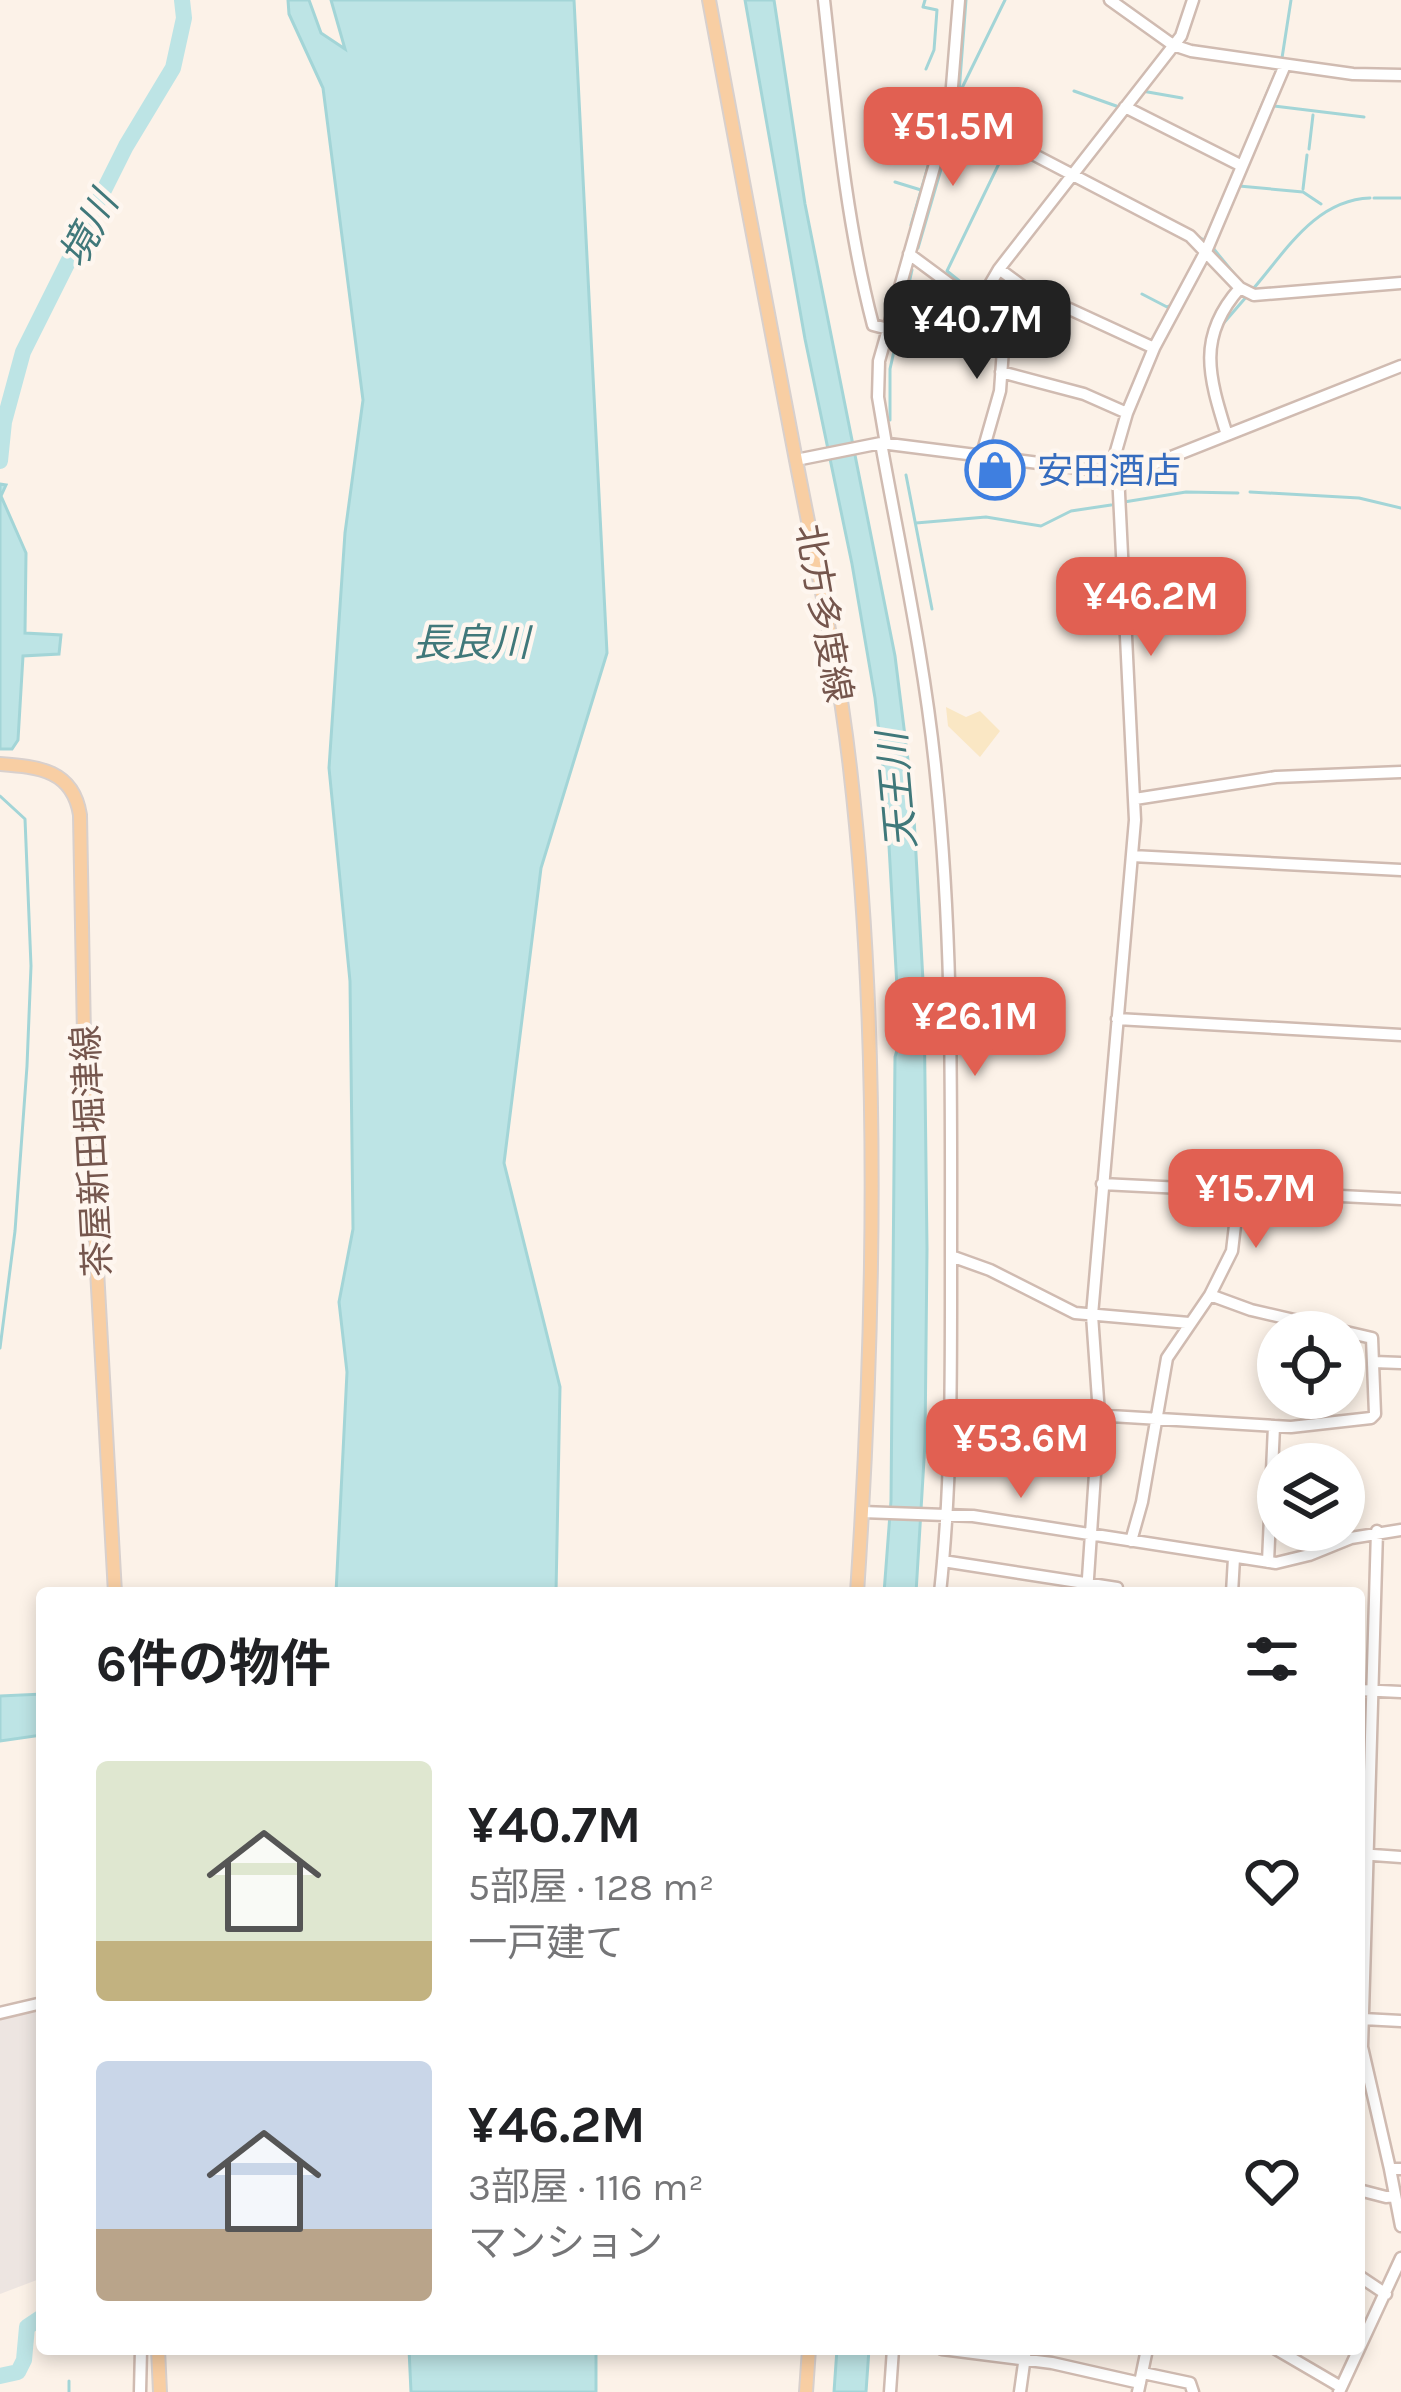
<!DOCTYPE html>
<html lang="ja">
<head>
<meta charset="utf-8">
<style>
	:root { --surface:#fff; --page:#f2f2f2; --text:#202124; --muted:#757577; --accent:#e16052 }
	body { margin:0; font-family:Karla,"Noto Sans JP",sans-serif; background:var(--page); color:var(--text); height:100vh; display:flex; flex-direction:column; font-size:45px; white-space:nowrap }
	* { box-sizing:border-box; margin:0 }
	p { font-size:39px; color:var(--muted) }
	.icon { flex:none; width:66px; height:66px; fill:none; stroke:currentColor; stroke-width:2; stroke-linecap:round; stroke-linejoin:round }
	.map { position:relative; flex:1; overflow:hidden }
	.sheet { position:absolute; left:36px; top:1587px; width:1329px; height:768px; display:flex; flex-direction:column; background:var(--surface); border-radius:12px; box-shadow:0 6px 18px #0003 }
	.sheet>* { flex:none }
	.fabs { position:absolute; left:1257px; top:1311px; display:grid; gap:24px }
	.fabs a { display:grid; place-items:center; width:108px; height:108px; border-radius:50%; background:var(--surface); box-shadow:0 6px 18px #0003; font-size:60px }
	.price { position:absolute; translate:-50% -102px; padding:0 27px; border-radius:24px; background:var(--accent); color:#fff; font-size:39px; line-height:78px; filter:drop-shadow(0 3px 6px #0008) }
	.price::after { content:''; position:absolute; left:50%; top:72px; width:36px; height:27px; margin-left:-18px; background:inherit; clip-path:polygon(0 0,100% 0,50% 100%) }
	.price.selected { background:#222; color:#fff }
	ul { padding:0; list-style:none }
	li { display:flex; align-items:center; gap:36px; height:300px; padding:0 60px }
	li span { display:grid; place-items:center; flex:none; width:336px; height:240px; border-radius:12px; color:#555 }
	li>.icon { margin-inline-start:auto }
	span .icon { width:144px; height:144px; fill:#fffc; stroke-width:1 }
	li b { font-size:51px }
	h2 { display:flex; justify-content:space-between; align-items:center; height:144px; padding:0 60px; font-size:51px }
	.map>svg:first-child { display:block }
	.industrial { fill:#ede5e1 }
	.sand { fill:#fae7c4 }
	.water { fill:#bde4e5; stroke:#a3d5d7; stroke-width:3 }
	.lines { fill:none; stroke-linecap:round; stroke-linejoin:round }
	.stream { stroke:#a3d5d7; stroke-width:3 }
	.river { stroke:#bde4e5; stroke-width:16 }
	.minor-casing { stroke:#d0bbb1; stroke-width:15 }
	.major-casing { stroke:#d8d0cd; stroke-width:16 }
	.minor { stroke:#fff; stroke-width:10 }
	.major { stroke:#f8cea3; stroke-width:12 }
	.labels { text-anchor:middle; stroke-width:9; stroke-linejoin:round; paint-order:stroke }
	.shop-label { font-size:36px; fill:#366cbe; stroke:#fef6ef; text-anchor:start }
	.street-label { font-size:36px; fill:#75564d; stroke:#fef6ef }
	.water-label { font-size:39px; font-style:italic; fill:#40787a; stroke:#fef6ef }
</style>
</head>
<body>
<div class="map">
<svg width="1401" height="2392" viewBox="0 0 1401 2392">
	<rect width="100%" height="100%" fill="#fcf2e8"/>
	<!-- industrial -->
	<path class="industrial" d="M 42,2008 L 42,2278 L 0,2294 L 0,2018 Z"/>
	<!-- sand -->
	<path class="sand" d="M 946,707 L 966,717 L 980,711 L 1000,731 L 980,757 L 948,726 Z"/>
	<!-- water -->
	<path class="water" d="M 288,0 L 309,0 L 321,33 L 345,49 L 331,0 L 574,0 L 607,653 L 541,868 L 504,1163 L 560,1387 L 556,1593 L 336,1593 L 347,1372 L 339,1302 L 353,1229 L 350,981 L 329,768 L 345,533 L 363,400 L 323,88 L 289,14 Z
		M 745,0 L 774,0 L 805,204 L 895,656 L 913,800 L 924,999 L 927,1249 L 925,1443 L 916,1593 L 884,1593 L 891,1501 L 895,1057 L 900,1040 L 886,793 L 875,698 L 852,564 L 805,339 Z
		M 0,484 L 6,485 L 1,496 L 26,553 L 25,633 L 61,635 L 59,654 L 23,656 L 18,740 L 12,749 L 0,749 Z
		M 42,1694 L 42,1735 L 0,1741 L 0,1696 Z
		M 409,2349 L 596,2349 L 596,2392 L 411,2392 Z
		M 837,2349 L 869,2349 L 866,2392 L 834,2392 Z"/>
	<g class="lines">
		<!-- stream -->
		<path class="stream" d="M 925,0 L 923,7 L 937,10 L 934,50 L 926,69
			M 1282,58 L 1291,0
			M 1074,91 L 1119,107
			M 1142,91 L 1182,98
			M 960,92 L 1005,0
			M 1274,106 L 1364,117
			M 964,113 L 959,93 L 966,0
			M 1258,114 L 1276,72
			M 935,143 L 943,112
			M 1309,149 L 1313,115
			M 895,182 L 921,190
			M 1239,186 L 1303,192 L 1321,204
			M 1303,189 L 1307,155
			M 1374,198 L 1401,198
			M 911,225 L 933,149
			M 1195,235 L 1204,240 L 1206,237 L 1237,166
			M 918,248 L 953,128 L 957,125 L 1002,147
			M 1213,248 L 1236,276
			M 1253,289 C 1286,251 1315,200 1370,198
			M 1142,294 L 1167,307 L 1172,305
			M 977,295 L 947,271 L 1006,149
			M 1222,325 L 1247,296
			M 906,356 L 942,283
			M 890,420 L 890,369 L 912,270
			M 906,475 L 932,609
			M 1250,492 L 1359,498 L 1401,508
			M 1124,502 L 1186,492 L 1238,493
			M 916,523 L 986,517 L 1041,526 L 1071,511 L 1111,505
			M 0,796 L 25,819 L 31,966 L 27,1066 L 15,1231 L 0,1348
			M 69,2381 L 69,2392"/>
		<!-- river -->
		<path class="river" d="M 0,461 L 4,422 L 23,352 L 126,146 L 173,68 L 184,18 L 182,0
			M 0,2376 L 18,2372 L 24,2360 L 27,2327 L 42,2317"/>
		<!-- minor casing -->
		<g class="minor-casing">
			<path id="minor" d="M 824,0 C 836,108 845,218 873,325 L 888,329
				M 1110,0 L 1173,45 L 1191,51 L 1353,74 L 1401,75
				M 1125,107 L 1242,166
				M 950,111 L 1190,236 L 1240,288 L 1254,295 L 1401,283
				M 909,254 L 978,305 L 999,269 L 1181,36 L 1193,0
				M 999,269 L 1026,289 L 1154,348
				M 978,305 L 1012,325 L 1003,349 L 1000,391 L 982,454
				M 1001,372 L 1084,394 L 1127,413
				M 1227,435 C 1209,377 1196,337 1240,288
				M 881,443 C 901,554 925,663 936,775 C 953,935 951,1096 951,1257 C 951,1369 952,1481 940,1593
				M 886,444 L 878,397 L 879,361 L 950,111 L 959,0
				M 796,460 L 881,443 L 1118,473 L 1151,465 L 1401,366
				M 1110,472 L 1127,413 L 1154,348 L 1207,249 L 1285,65
				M 1135,799 L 1276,777 L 1401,772
				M 1132,856 L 1401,870
				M 1117,1019 L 1401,1035
				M 1102,1184 L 1401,1199
				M 951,1256 L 990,1270 L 1075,1313 L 1189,1323
				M 1374,1362 L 1401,1363
				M 1044,1412 L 1291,1427 L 1371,1418 L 1375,1414 L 1372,1338 L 1251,1310 L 1210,1295
				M 862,1512 L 973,1516 L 1276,1563 L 1309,1555 L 1351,1538 L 1401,1530
				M 1377,1531 L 1362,2047 L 1390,2169
				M 1131,1541 L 1142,1502 L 1167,1358 L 1210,1295 L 1232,1251 L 1239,1191
				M 943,1561 L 1117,1588 L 1117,1593
				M 1268,1562 L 1274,1426
				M 1087,1593 L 1099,1414 L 1092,1315 L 1135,820 L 1118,473
				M 1232,1593 L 1234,1558
				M 1359,1690 L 1401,1692
				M 1359,1854 L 1401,1857
				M 0,2013 L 42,2003
				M 1363,2019 L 1401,2021
				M 1401,2169 L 1390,2169 L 1401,2226
				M 1359,2190 L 1386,2197 L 1394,2196
				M 1359,2276 L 1386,2294
				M 942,2349 L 1052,2363 L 1140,2383
				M 1276,2349 L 1341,2387
				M 1143,2373 L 1190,2383 L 1193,2392
				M 140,2392 L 141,2349
				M 890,2392 L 893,2349
				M 1020,2392 L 1026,2349
				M 1138,2392 L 1147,2349
				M 1339,2392 L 1401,2258"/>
		</g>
		<!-- major casing -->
		<g class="major-casing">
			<path id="major" d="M 709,0 C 737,152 766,303 795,455 C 815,559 838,662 850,768 C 881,1035 875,1324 857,1593
				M 0,764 C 39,767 73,770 80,815 L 84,1037 L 115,1593
				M 158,2349 L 160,2392
				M 806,2392 L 809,2349"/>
		</g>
		<!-- minor -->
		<use href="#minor" class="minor"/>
		<!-- major -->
		<use href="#major" class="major"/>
	</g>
	<!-- icons -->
	<defs>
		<g id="shop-ring" transform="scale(3)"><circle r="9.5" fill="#fef6ef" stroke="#3f7fe0" stroke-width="1.5"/><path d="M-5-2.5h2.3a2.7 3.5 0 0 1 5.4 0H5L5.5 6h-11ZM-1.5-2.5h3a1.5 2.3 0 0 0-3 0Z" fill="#3f7fe0"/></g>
	</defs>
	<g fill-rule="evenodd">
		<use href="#shop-ring" x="995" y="470"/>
	</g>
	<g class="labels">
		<!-- shop labels -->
		<g class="shop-label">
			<text x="1037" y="483">安田酒店</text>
		</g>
		<!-- street labels -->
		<g class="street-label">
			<text transform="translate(825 613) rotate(80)" y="13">北方多度線</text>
			<text transform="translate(91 1151) rotate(-93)" y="13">茶屋新田堀津線</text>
		</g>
		<!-- water labels -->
		<g class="water-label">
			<text transform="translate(88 229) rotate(-62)" y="14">境川</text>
			<text x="471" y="656">長良川</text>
			<text transform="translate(896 791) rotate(-95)" y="14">天王川</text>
		</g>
	</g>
</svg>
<div class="fabs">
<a><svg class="icon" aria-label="locate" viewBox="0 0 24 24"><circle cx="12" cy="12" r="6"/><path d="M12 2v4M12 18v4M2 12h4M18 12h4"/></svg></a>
<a><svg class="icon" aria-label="layers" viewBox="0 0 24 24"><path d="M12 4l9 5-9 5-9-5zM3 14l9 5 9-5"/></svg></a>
</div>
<b class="price" style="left:953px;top:189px">¥51.5M</b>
<b class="price selected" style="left:977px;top:382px">¥40.7M</b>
<b class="price" style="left:1151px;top:659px">¥46.2M</b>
<b class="price" style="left:975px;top:1079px">¥26.1M</b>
<b class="price" style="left:1256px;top:1251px">¥15.7M</b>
<b class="price" style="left:1021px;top:1501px">¥53.6M</b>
<section class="sheet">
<h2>6件の物件<svg class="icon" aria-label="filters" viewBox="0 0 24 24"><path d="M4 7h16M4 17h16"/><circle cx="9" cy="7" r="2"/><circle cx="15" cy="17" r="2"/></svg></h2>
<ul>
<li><span style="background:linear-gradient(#dfe7d0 75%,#c2b280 0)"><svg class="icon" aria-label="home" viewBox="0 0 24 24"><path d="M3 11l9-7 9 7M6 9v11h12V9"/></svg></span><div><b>¥40.7M</b><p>5部屋 · 128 m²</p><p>一戸建て</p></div><svg class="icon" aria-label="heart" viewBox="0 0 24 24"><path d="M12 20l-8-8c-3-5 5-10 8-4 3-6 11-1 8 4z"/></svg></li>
<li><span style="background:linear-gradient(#c9d6e8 70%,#b9a48a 0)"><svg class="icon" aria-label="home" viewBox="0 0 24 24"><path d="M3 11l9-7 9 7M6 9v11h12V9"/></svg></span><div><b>¥46.2M</b><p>3部屋 · 116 m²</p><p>マンション</p></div><svg class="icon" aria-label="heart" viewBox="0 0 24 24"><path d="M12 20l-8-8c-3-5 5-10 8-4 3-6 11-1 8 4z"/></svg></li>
</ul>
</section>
</div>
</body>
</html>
